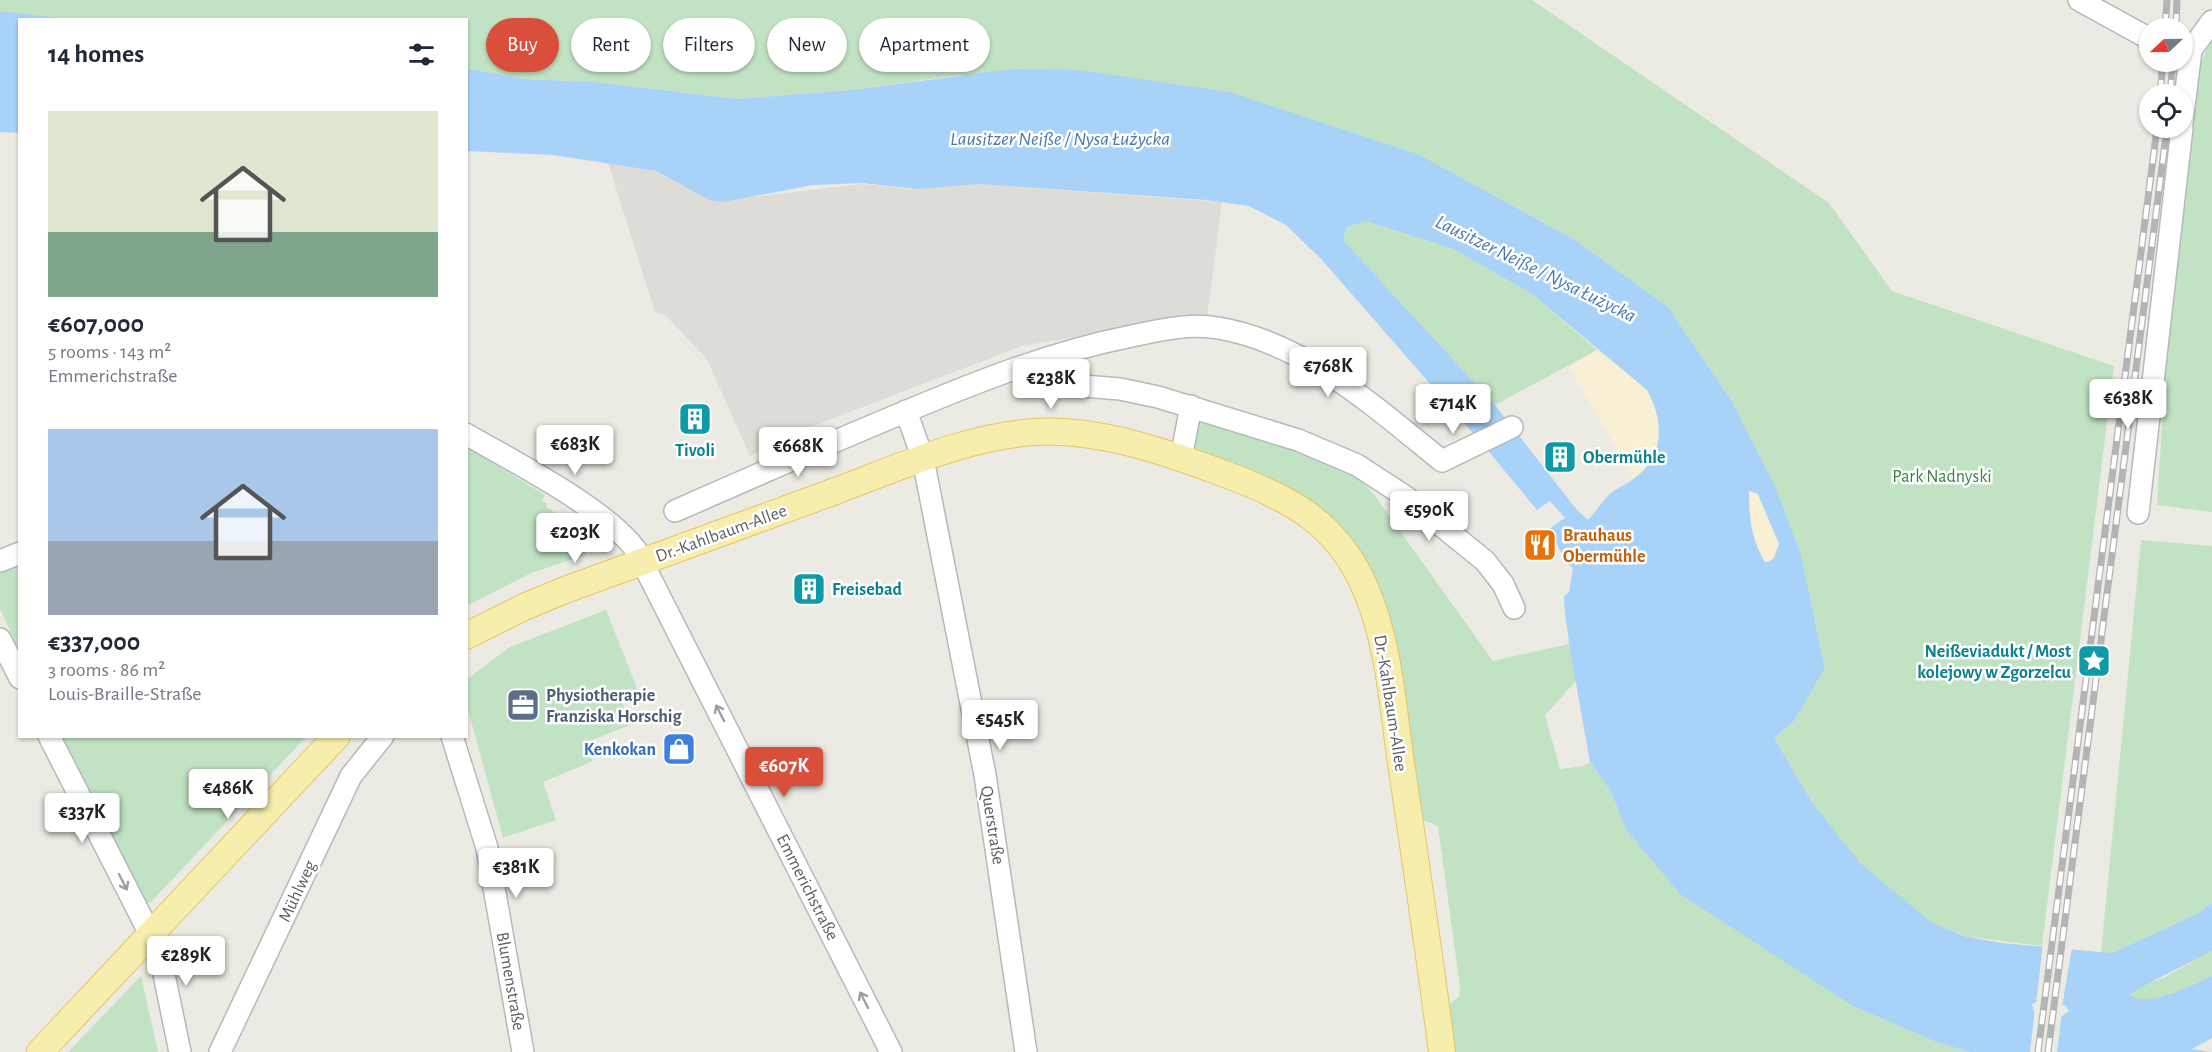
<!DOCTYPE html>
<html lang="en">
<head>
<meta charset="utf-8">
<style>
	:root { --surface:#fff; --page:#f2f2f3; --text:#1f2937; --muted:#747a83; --accent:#d94f3c }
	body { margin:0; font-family:"Alegreya Sans",sans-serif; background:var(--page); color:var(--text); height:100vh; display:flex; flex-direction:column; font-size:22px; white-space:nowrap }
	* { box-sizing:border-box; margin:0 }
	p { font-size:20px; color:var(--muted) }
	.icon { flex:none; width:33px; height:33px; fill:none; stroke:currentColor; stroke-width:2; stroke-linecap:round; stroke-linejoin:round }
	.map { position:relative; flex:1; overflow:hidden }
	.panel { position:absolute; left:18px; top:18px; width:450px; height:720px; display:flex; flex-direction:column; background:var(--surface); border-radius:0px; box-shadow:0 2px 4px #0004 }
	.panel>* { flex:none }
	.top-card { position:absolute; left:486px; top:18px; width:570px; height:54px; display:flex; gap:12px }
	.needle { width:39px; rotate:248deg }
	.buttons { position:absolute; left:2139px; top:18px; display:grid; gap:12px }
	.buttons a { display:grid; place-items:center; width:54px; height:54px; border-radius:50%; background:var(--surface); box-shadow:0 2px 4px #0004; font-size:30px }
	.price { position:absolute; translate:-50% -51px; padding:0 14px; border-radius:6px; background:#fff; color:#222; font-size:20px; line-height:39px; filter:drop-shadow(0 2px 3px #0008) }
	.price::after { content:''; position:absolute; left:50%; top:36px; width:18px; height:14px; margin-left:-9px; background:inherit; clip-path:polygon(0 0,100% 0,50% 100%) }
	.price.current { background:var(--accent); color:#fff }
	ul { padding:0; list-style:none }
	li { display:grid; align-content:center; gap:12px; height:318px; padding:0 30px }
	li span { display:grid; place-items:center; height:186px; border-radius:0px; color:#555 }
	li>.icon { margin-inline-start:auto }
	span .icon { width:108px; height:108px; fill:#fffc; stroke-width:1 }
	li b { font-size:26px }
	h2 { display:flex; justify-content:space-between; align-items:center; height:72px; padding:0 30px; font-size:26px }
	.tag { padding:0 21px; border-radius:27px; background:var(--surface); box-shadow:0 2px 4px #0004; font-size:21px; line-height:54px }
	.tag.current { background:var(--accent); color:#fff }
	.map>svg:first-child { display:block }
	.industrial { fill:#dedcd7 }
	.green { fill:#c1e2c3 }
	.sand { fill:#f7f0d4 }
	.water { fill:#a8d2f7; fill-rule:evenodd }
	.pier { fill:#ecebe3 }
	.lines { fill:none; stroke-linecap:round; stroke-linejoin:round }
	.minor-casing { stroke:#b5b8bc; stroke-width:24 }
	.major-casing { stroke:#e4c564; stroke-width:28 }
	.minor { stroke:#fff; stroke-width:21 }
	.major { stroke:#f7eead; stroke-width:26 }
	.rail-casing { stroke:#b3b4b4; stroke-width:7 }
	.rail { stroke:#fff; stroke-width:4.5; stroke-dasharray:14; stroke-linecap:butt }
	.oneway { stroke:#9d9ea1 }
	.labels { text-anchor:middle; stroke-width:5; stroke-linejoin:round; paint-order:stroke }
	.culture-label { font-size:18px; font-weight:bold; fill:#0d838f; stroke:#fff; text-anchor:start }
	.park-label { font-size:18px; fill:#3c8042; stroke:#fff }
	.street-label { font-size:18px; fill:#5b5e62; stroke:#fff }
	.food-label { font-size:18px; font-weight:bold; fill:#c56008; stroke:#fff; text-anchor:start }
	.service-label { font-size:18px; font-weight:bold; fill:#4e5e75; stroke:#fff; text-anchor:start }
	.shop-label { font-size:18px; font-weight:bold; fill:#366cbe; stroke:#fff; text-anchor:end }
	.water-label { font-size:20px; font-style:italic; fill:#4b78b0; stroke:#fff }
</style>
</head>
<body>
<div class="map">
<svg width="2212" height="1052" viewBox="0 0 2212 1052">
	<rect width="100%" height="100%" fill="#ecebe3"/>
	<!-- industrial -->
	<path class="industrial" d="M 608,163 L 655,171 L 707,199 L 735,199 L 862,184 L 912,189 L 980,184 L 1222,202 L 1207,318 L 1164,322 L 1022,346 L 782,438 L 750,456 L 707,359 L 664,314 L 655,312 Z"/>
	<!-- green -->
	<path class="green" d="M 0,0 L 1532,0 L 1829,203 L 1892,291 L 2114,366 L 2042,946 L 1963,936 L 1931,922 L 1859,863 L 1812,802 L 1774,738 L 1794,721 L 1825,668 L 1801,555 L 1776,488 L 1731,400 L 1668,307 L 1575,240 L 1420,155 L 959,75 L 851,90 L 738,99 L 594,82 L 524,79 L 467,68 L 466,20 L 70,20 L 0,11 Z
		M 2212,37 L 2212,512 L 2157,505 L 2165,374 L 2201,62 Z
		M 1366,221 L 1453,249 L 1532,294 L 1597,350 L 1495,405 L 1343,240 L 1347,227 Z
		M 1198,412 L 1349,470 L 1373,493 L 1493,661 L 1569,644 L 1576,681 L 1545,715 L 1560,769 L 1583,766 L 1590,762 L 1610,790 L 1626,829 L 1853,1006 L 1936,1042 L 1970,1052 L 1452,1052 L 1446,1006 L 1459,997 L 1460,987 L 1438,826 L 1417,818 L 1350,547 L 1194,452 Z
		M 466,446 L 545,495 L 542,500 L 547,504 L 546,507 L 587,532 L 594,540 L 585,555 L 531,573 L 467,606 Z
		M 2141,540 L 2212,546 L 2212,903 L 2197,914 L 2112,953 L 2101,953 Z
		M 19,562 L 19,650 L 0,609 L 0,572 Z
		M 606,610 L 639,693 L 621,699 L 630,725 L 582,744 L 593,761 L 543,782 L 556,820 L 503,838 L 467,706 L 467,679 L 510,647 Z
		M 60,737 L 306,737 L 151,902 L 142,905 Z
		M 2212,951 L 2212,976 C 2193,984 2148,1009 2130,996 L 2136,988 L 2165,977 Z
		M 141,976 L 158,1052 L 68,1052 Z"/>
	<!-- sand -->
	<path class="sand" d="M 1597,350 C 1613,363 1631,373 1645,388 C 1671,414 1660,458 1634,479 L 1569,367 Z
		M 1749,491 L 1757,494 L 1779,545 L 1774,558 L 1768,562 L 1765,562 C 1749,536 1751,520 1749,491 Z"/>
	<!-- water -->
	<path class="water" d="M 0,11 L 67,19 L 20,20 L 19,133 L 0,132 Z
		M 466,68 L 524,79 L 594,82 L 738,99 L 851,90 L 1013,69 L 1078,70 L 1229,92 L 1420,155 L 1575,240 L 1668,307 L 1731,400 L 1776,488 L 1801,555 L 1825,668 L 1794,721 L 1774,738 L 1812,802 L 1860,863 L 1931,922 L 1963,936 L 2002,943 L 2112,953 L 2197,914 L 2212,903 L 2212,951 C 2198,959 2136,988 2130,995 C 2147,1009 2194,984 2212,976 L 2212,1038 L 2192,1049 L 2212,1052 L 1970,1052 L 1936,1042 L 1853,1006 L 1680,894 L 1626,829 L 1610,790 L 1590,762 L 1569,644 C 1568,628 1564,613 1564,596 L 1569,592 L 1573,568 L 1566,562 L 1549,529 L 1565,518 L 1550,501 L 1537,510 L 1480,441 L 1322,260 L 1286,225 L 1249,206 L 1206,200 L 980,184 L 917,189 L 862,183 L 813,185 L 723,202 L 709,200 L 656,171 L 553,155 L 467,151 ZM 1366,221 L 1453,249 L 1532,294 L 1647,390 C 1663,419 1666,455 1636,477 C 1628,484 1616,488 1609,495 C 1601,503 1595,513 1588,520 L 1577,510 L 1495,405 L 1343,240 L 1347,227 ZM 1749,491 L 1758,494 L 1779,544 L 1774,558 L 1768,562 L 1765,562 C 1751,539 1749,518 1749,491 ZM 2038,1001 L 2065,1005 L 2069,1011 L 2062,1016 L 2034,1012 L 2032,1004 Z"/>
	<!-- pier -->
	<path class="pier" d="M 2043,943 L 2072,947 L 2062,1007 L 2036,1004 Z
		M 2035,1009 L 2062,1013 L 2057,1052 L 2030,1052 Z"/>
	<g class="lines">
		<!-- minor casing -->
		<g class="minor-casing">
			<path id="minor" d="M 2079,0 L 2150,39
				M 2182,123 L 2191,50 L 2212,21
				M 1017,368 L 1024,379 L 1035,382 L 1120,389 L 1158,397 L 1298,440 L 1357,465 L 1406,497 L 1485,561 L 1503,584 L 1514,608
				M 906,411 L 923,459 L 985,775 L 1026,1052
				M 466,434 C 514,462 604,507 636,550 L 891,1052
				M 1181,458 L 1191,406
				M 675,511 C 750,478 825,445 900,414 C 976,382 1051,352 1132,336 C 1159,330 1190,323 1218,328 C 1304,342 1376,408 1442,461 L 1512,427
				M 2138,513 L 2182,128
				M 0,561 L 20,553
				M 0,639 L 20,678
				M 49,736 L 150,934 L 161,960 L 180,1052
				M 452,736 L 487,848 L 523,1052
				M 220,1052 L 351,776 L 383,736"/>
		</g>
		<!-- major casing -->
		<g class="major-casing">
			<path id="major" d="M 466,636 L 524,607 L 565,590 C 654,557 744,525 833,492 C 897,468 965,437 1034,432 C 1098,428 1166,452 1225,474 C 1290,498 1338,523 1366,590 C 1390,646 1393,711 1402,770 C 1416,864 1430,958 1442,1052
				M 40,1052 L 337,736"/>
		</g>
		<!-- minor -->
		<use href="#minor" class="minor"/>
		<!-- major -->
		<use href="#major" class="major"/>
		<!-- rail casing -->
		<g class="rail-casing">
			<path id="rail" d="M 2165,28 L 2167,0
				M 2176,28 L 2177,0
				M 2160,94 L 2163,62
				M 2170,94 L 2173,62
				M 2038,1052 L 2157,128
				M 2048,1052 L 2167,128"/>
		</g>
		<!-- rail -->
		<use href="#rail" class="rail"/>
	</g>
	<!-- one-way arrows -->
	<defs><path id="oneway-shaft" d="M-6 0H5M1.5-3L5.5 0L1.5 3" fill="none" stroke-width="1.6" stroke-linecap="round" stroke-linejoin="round" transform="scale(1.5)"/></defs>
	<g class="oneway">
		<use href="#oneway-shaft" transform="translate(720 713) rotate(-117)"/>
		<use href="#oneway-shaft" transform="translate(123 882) rotate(63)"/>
		<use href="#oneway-shaft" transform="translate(864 1000) rotate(-117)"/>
	</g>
	<!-- icons -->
	<defs>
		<g id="building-square" transform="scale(1.725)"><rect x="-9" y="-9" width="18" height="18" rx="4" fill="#0f9aa8" stroke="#fff"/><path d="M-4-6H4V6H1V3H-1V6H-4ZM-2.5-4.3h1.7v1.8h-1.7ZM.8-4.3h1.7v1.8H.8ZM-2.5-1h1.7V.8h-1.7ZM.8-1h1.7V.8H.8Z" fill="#fff"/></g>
		<g id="restaurant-square" transform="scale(1.725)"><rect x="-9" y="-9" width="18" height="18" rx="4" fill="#e8710a" stroke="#fff"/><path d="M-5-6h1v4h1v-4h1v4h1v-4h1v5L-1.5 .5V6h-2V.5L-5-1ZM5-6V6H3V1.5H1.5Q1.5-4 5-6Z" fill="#fff"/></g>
		<g id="sight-square" transform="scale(1.725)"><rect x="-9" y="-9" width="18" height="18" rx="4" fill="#0f9aa8" stroke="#fff"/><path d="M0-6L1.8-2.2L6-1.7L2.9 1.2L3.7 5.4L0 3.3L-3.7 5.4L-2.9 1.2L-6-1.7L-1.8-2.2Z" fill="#fff"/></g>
		<g id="office-square" transform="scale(1.725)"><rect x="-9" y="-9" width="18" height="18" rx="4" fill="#5c6f8a" stroke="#fff"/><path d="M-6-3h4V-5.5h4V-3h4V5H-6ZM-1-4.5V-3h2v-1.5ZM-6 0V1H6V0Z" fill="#fff"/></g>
		<g id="shop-square" transform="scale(1.725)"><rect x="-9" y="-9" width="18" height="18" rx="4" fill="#3f7fe0" stroke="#fff"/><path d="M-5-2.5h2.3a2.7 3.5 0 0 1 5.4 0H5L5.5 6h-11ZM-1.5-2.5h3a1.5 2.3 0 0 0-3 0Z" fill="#fff"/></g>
	</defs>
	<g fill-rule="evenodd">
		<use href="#building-square" x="695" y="419"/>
		<use href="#building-square" x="1560" y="457"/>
		<use href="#restaurant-square" x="1540" y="545"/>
		<use href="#building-square" x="809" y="589"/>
		<use href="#sight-square" x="2094" y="661"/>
		<use href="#office-square" x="523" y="705"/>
		<use href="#shop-square" x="679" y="749"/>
	</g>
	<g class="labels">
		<!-- culture labels -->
		<g class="culture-label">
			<text x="695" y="456" text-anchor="middle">Tivoli</text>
			<text x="1583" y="463">Obermühle</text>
			<text x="832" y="595">Freisebad</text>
			<text x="2071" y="657" text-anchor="end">Neißeviadukt / Most<tspan x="2071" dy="21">kolejowy w Zgorzelcu</tspan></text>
		</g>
		<!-- park labels -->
		<g class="park-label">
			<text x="1942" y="482">Park Nadnyski</text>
		</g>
		<!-- street labels -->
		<g class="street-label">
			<text transform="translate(721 533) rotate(-20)" y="6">Dr.-Kahlbaum-Allee</text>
			<text transform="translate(1391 703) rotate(81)" y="6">Dr.-Kahlbaum-Allee</text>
			<text transform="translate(993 825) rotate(81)" y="6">Querstraße</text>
			<text transform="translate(808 887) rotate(63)" y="6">Emmerichstraße</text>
			<text transform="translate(297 891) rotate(-65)" y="6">Mühlweg</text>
			<text transform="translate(511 981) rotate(80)" y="6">Blumenstraße</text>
		</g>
		<!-- food labels -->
		<g class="food-label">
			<text x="1563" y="541">Brauhaus<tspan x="1563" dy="21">Obermühle</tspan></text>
		</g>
		<!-- service labels -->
		<g class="service-label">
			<text x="546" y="701">Physiotherapie<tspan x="546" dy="21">Franziska Horschig</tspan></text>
		</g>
		<!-- shop labels -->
		<g class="shop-label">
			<text x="656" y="755">Kenkokan</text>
		</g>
		<!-- water labels -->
		<g class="water-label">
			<text x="1060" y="145">Lausitzer Neiße / Nysa Łużycka</text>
			<text transform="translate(1536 268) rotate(26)" y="7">Lausitzer Neiße / Nysa Łużycka</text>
		</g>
	</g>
</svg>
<div class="buttons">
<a><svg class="needle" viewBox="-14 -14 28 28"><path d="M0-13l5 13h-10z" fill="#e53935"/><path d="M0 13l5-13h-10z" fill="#747a83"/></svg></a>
<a><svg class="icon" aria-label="locate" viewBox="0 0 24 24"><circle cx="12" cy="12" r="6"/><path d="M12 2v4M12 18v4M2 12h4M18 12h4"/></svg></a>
</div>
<b class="price" style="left:1328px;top:398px">€768K</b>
<b class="price" style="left:1051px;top:410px">€238K</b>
<b class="price" style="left:2128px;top:430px">€638K</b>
<b class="price" style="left:1453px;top:435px">€714K</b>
<b class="price" style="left:575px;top:476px">€683K</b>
<b class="price" style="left:798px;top:478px">€668K</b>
<b class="price" style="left:1429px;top:542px">€590K</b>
<b class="price" style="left:575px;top:564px">€203K</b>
<b class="price" style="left:1000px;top:751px">€545K</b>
<b class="price current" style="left:784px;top:798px">€607K</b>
<b class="price" style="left:228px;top:820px">€486K</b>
<b class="price" style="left:82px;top:844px">€337K</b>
<b class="price" style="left:516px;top:899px">€381K</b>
<b class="price" style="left:186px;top:987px">€289K</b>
<div class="top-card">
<a class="tag current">Buy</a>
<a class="tag">Rent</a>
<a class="tag">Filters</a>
<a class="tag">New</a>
<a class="tag">Apartment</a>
</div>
<section class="panel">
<h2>14 homes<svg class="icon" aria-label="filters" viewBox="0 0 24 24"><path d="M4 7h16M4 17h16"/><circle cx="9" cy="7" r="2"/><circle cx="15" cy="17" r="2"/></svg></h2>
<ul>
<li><span style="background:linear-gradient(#dfe7d0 65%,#7fa58c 0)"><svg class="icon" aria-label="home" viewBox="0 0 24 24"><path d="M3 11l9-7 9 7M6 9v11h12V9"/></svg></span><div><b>€607,000</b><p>5 rooms · 143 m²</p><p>Emmerichstraße</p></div></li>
<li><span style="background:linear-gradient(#a9c7e8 60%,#9aa5b1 0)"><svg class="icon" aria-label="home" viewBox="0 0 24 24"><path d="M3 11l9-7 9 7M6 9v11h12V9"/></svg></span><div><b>€337,000</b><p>3 rooms · 86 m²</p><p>Louis-Braille-Straße</p></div></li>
</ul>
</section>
</div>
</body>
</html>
